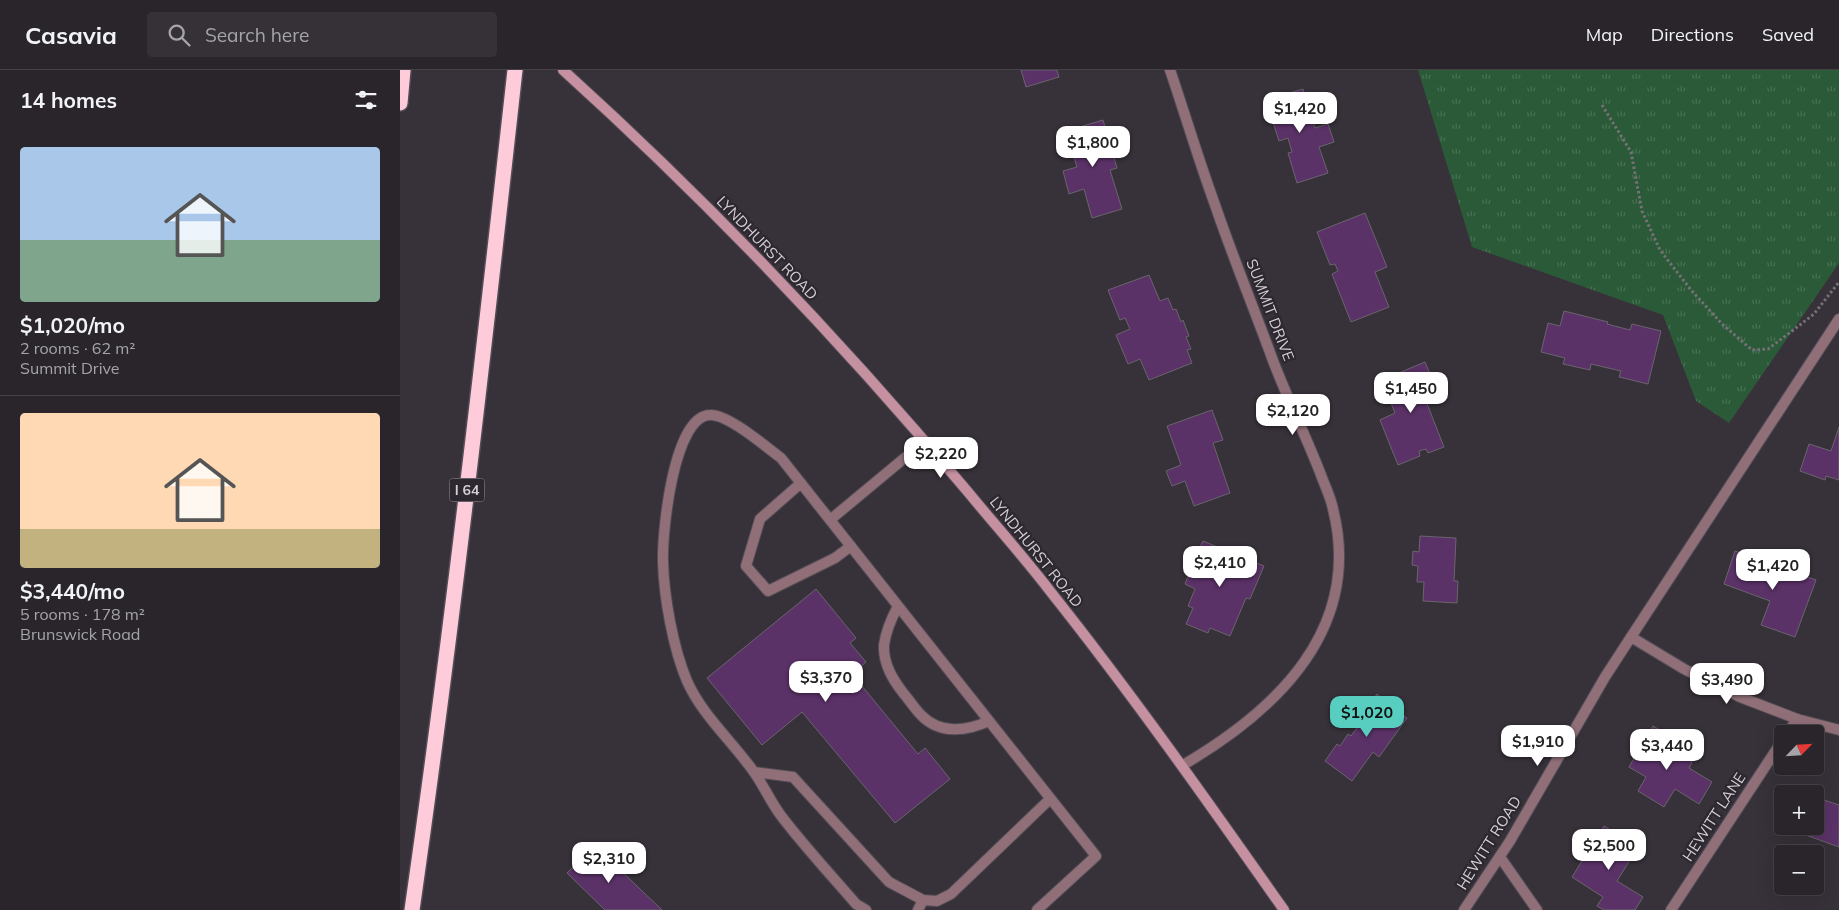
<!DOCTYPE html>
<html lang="en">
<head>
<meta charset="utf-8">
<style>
	:root { --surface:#29252b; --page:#353137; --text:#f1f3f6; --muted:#a5a5a9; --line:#454247; --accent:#58cec0 }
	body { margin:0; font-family:Mulish,sans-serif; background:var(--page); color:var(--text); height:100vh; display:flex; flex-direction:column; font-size:19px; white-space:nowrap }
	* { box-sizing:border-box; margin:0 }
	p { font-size:16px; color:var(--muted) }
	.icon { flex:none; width:28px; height:28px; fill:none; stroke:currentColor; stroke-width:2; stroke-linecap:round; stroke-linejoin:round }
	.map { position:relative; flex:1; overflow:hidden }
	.drawer { display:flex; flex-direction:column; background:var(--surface); width:400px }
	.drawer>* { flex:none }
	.needle { width:32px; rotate:65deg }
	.tools { position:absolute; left:1374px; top:655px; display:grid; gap:10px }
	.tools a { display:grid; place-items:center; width:50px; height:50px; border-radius:5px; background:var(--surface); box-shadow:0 5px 20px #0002,0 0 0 1px var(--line); font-size:25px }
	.price { position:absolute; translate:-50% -42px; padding:0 11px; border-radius:10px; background:#fff; color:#222; font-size:16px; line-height:32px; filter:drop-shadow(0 1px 2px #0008) }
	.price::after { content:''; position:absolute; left:50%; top:30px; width:15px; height:11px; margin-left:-8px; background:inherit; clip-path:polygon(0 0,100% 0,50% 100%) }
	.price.current { background:var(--accent); color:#111 }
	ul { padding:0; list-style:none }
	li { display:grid; align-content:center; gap:10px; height:265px; padding:0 20px }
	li+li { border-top:1px solid var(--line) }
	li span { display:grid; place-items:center; height:155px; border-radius:5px; color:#555 }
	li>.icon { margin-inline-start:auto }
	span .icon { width:90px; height:90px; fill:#fffc; stroke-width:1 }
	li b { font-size:21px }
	h2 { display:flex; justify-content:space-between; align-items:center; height:60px; padding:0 20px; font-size:21px }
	header { display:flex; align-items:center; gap:30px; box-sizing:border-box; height:70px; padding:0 25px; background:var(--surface); border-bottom:1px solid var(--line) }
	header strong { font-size:24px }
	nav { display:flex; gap:28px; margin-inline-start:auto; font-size:18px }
	.search { width:350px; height:45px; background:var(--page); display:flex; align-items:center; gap:12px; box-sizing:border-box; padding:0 18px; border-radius:5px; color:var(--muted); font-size:19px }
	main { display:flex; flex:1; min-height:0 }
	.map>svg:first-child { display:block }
	.grass { fill:url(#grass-tufts) }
	.building { fill:#5b3268; stroke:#6a646d }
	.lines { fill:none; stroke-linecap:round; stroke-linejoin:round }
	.service-casing { stroke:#534d55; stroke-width:12 }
	.minor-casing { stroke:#534d55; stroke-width:12 }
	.secondary-casing { stroke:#534d55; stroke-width:12 }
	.motorway-casing { stroke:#534d55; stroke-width:18 }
	.path { stroke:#767178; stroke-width:3; stroke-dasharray:2.5 2.5; stroke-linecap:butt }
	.service { stroke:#906f78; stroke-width:10 }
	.minor { stroke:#906f78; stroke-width:10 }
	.secondary { stroke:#c5909f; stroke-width:10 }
	.motorway { stroke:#fdcbd9; stroke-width:15 }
	.labels { text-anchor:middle; stroke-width:4.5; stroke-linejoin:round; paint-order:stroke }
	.shield { fill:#2d272f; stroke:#a19da2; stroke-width:1 }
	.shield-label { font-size:14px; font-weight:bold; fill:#d3cfd4 }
	.street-label { font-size:15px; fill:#d3cfd4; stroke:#2d272f }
</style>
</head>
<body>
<header>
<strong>Casavia</strong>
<div class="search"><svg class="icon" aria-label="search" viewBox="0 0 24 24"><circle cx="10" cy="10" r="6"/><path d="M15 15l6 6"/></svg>Search here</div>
<nav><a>Map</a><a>Directions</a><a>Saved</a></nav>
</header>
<main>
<section class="drawer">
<h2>14 homes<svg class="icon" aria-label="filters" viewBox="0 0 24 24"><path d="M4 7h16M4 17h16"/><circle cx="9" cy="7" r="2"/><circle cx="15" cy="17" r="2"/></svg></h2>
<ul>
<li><span style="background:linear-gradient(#a9c7e8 60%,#7fa58c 0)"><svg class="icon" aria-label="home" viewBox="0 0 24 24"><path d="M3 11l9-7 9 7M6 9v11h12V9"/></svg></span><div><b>$1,020/mo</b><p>2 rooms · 62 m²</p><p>Summit Drive</p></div></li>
<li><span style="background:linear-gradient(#ffd9b3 75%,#c2b280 0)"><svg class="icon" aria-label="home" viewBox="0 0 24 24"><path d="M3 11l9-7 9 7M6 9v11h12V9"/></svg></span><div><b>$3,440/mo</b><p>5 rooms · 178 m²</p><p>Brunswick Road</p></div></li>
</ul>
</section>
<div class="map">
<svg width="1439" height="840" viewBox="0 0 1439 840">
	<defs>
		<pattern id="grass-tufts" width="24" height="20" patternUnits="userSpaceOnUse" patternTransform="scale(1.25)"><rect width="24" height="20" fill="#2a5a37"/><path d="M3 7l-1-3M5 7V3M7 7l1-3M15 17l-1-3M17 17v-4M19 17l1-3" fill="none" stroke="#487153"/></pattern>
	</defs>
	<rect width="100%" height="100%" fill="#373139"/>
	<!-- grass -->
	<path class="grass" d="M 1018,0 L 1439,0 L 1439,193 L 1329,353 L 1296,331 L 1263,245 L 1072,177 Z"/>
	<!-- building -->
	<path class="building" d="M 621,0 L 657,0 L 659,7 L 626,17 Z
		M 903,19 L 915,58 L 928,54 L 934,72 L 919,77 L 928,103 L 897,113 L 888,83 L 892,82 L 888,68 L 879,71 L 866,30 Z
		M 703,50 L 717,98 L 710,100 L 722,139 L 692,148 L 684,119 L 669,124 L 663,101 L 677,97 L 666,61 Z
		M 965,143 L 987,197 L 975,202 L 989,237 L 951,252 L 932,204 L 938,201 L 935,194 L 930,195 L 917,162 Z
		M 749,205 L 760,231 L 768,228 L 773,240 L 776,239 L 781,252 L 783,250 L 789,266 L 786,267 L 791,279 L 787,280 L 792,293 L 749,310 L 740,289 L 728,294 L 716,265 L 730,259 L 725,248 L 720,250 L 708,220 Z
		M 1164,241 L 1208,252 L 1207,254 L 1230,260 L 1232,254 L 1261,261 L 1248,314 L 1219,307 L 1221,301 L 1191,294 L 1190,300 L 1163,294 L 1165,288 L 1141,282 L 1148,253 L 1160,256 Z
		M 1025,292 L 1037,321 L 1024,326 L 1044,377 L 1028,383 L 1026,379 L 1019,381 L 1020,386 L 998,395 L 980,350 L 995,343 L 982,310 Z
		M 812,340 L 823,370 L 813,373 L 830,423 L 794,436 L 785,411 L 772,416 L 766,401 L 781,395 L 767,356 Z
		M 1439,357 L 1439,410 L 1426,406 L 1425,410 L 1400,401 L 1409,374 L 1431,381 Z
		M 1020,466 L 1056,468 L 1054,511 L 1058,511 L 1057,533 L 1023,531 L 1024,512 L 1017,512 L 1018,496 L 1012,495 L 1013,481 L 1019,482 Z
		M 803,471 L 864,496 L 850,529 L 846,528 L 830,566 L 810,558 L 808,563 L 786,554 L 793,538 L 788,536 L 795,519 L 785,514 L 791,498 L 789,494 L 793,485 L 797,483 Z
		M 1335,481 L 1416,510 L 1395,567 L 1361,555 L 1370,531 L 1324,514 Z
		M 416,519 L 456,568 L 450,573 L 466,592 L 452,604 L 518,684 L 525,678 L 550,709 L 495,753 L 402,642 L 362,675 L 307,608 Z
		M 977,624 L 1007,648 L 979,687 L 973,682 L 952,711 L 925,691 L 937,674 L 940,676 L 948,664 L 951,666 L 962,651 L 959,649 Z
		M 1253,656 L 1273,668 L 1268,677 L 1292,692 L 1289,698 L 1312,712 L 1299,734 L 1275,719 L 1264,737 L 1238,721 L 1246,707 L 1229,697 Z
		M 1415,727 L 1439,735 L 1439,777 L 1403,764 L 1406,756 L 1415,756 Z
		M 1204,756 L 1238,777 L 1217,811 L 1243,827 L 1235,840 L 1204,840 L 1197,836 L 1203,827 L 1172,807 Z
		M 194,775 L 262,840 L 205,840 L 167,803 Z"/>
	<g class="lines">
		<!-- service casing -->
		<g class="service-casing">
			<path id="service" d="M 401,413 L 360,449 L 346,496 L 368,521 L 435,488 L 451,476
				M 430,450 L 525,371
				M 498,536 C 491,549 486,560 484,575 C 483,594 493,610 504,624 C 510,631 515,639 521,645 C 540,665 567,661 589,651
				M 1231,567 L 1439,249
				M 1387,664 L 1397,649
				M 354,702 L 393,707 L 489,812 L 523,830 L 537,831 L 551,824 L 650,729
				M 1100,787 L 1137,840
				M 466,840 L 456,834 C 431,805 405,777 382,747 C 371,733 364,716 354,702 C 332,671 302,645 287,611 C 273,578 264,527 263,492 C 262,464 273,346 310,345 C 328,344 366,377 381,388 L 696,786 L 637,840
				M 518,840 L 523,830
				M 1271,840 L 1382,671"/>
		</g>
		<!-- minor casing -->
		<g class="minor-casing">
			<path id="minor" d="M 770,0 C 785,44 798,88 814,132 C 832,185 853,236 872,288 C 887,328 906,366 921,405 C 925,416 931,428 933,439 C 963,559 877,640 783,695
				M 1064,840 L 1110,771 L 1205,607 L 1231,567 L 1284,599 L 1340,627 L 1397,649 L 1439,660"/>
		</g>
		<!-- secondary casing -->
		<g class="secondary-casing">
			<path id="secondary" d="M 163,0 C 308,131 443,273 568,422 C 595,455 624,487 650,521 C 732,624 808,732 884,840"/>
		</g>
		<!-- motorway casing -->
		<g class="motorway-casing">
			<path id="motorway" d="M 0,33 L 3,0
				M 12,840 C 52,561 84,280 115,0"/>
		</g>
		<!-- path -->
		<path class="path" d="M 1202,35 L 1231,82 L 1242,141 L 1260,180 L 1291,220 L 1322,254 L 1352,280 L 1368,279 L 1392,261 L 1414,244 L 1439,212"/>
		<!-- service -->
		<use href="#service" class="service"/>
		<!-- minor -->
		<use href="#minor" class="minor"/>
		<!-- secondary -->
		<use href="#secondary" class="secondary"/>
		<!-- motorway -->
		<use href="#motorway" class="motorway"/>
	</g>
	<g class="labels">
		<!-- shield labels -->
		<rect class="shield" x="49.5" y="408.5" width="35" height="23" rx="4"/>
		<g class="shield-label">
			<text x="67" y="425">I 64</text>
		</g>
		<!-- street labels -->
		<g class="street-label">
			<text transform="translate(367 178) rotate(46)" y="5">LYNDHURST ROAD</text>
			<text transform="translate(870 240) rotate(69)" y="5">SUMMIT DRIVE</text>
			<text transform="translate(636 482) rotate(51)" y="5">LYNDHURST ROAD</text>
			<text transform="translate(1314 747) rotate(-57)" y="5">HEWITT LANE</text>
			<text transform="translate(1089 773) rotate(-58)" y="5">HEWITT ROAD</text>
		</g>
	</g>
</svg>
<div class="tools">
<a><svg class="needle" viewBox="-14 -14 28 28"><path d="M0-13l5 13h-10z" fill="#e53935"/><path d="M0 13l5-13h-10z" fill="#a5a5a9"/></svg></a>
<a>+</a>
<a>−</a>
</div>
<b class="price" style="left:900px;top:64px">$1,420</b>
<b class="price" style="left:693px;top:98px">$1,800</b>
<b class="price" style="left:1011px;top:344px">$1,450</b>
<b class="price" style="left:893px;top:366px">$2,120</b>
<b class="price" style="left:541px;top:409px">$2,220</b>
<b class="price" style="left:820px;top:518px">$2,410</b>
<b class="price" style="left:1373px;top:521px">$1,420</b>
<b class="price" style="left:426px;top:633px">$3,370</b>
<b class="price" style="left:1327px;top:635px">$3,490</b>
<b class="price current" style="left:967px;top:668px">$1,020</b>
<b class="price" style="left:1138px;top:697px">$1,910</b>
<b class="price" style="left:1267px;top:701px">$3,440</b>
<b class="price" style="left:1209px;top:801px">$2,500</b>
<b class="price" style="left:209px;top:814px">$2,310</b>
</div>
</main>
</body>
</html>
